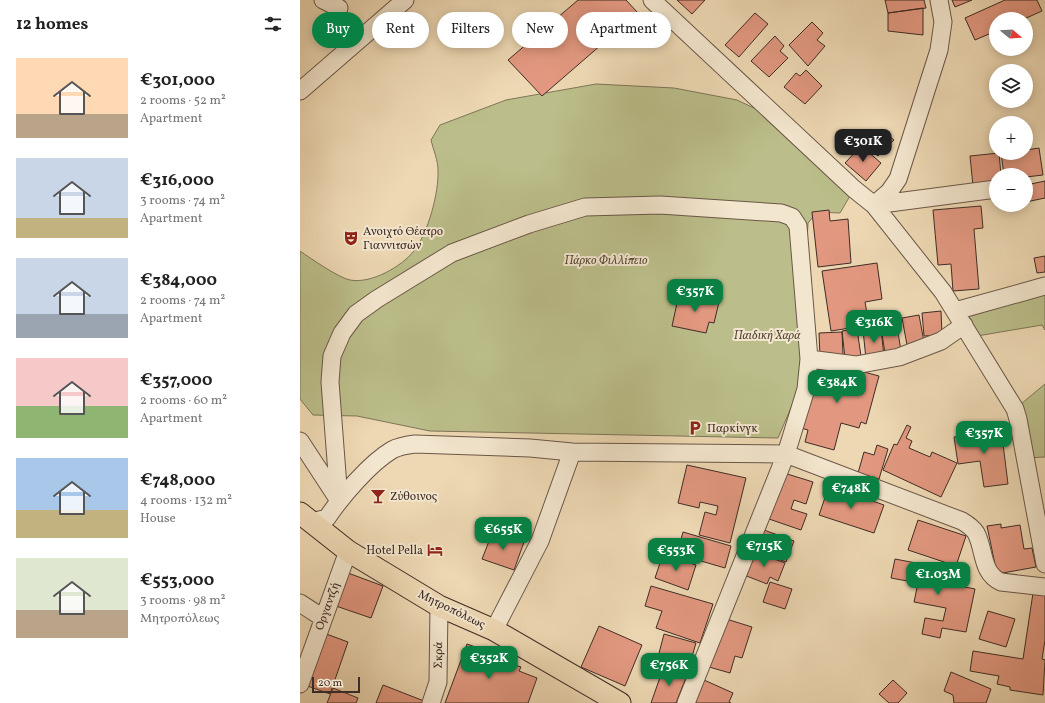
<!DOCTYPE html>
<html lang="en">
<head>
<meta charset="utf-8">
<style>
	:root { --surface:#fff; --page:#f2f2f2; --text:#222; --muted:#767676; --accent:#0b8043 }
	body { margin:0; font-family:Vollkorn,serif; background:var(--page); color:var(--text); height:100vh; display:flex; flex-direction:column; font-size:15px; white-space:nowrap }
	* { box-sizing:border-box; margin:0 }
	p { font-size:13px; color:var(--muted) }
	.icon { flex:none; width:22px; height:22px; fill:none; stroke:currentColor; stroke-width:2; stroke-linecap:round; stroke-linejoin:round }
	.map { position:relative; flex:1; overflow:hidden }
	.drawer { display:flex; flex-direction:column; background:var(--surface); width:300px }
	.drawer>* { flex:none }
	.guide { position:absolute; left:12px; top:12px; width:380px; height:36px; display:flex; gap:8px }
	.needle { width:26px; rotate:108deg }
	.buttons { position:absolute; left:689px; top:12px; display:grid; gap:8px }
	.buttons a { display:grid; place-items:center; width:44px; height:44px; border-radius:50%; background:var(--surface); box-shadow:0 2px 10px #0003; font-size:20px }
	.scale { position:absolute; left:12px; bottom:10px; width:48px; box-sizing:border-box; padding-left:4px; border:2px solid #3f2c25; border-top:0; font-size:11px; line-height:14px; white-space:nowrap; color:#3f2c25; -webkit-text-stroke:3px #f3e6ce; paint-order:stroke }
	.price { position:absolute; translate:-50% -34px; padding:0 9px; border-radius:8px; background:var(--accent); color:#fff; font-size:13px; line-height:26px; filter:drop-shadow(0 1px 2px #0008) }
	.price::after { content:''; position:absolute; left:50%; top:24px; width:12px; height:9px; margin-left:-6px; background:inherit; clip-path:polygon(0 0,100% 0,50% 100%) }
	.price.selected { background:#222; color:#fff }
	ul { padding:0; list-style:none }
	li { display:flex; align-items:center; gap:12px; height:100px; padding:0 16px }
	li span { display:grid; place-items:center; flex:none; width:112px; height:80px; border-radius:0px; color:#555 }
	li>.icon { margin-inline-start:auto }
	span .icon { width:48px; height:48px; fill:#fffc; stroke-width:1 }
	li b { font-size:17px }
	h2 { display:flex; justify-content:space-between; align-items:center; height:48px; padding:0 16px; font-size:17px }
	.pill { padding:0 14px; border-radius:18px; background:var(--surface); box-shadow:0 2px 10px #0003; font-size:14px; line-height:36px }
	.pill.selected { background:var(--accent); color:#fff }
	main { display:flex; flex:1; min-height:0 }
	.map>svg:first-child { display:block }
	.green { fill:#bbbe8a; stroke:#7d7558 }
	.building { fill:#e29880; stroke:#3f2c25 }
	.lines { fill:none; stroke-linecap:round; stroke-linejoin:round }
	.minor-casing { stroke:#6a5748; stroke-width:19 }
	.major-casing { stroke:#3f2c25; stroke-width:23 }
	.minor { stroke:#f3e6ce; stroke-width:17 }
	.major { stroke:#edd8b3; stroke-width:21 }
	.labels { text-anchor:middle; stroke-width:4; stroke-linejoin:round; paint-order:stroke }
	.poi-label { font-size:12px; fill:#3f2c25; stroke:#f3e6ce; text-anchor:start }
	.park-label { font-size:12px; font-style:italic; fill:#584939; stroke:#f3e6ce }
	.street-label { font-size:12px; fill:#3f2c25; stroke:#f3e6ce }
</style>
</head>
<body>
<main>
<section class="drawer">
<h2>12 homes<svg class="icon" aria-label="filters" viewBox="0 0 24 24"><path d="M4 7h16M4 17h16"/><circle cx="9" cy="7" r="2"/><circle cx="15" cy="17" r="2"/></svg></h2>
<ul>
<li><span style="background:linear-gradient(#ffd9b3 70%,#b9a48a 0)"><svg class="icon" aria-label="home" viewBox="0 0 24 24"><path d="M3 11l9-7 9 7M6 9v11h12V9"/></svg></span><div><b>€301,000</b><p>2 rooms · 52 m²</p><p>Apartment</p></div></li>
<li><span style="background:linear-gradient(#c9d6e8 75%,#c2b280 0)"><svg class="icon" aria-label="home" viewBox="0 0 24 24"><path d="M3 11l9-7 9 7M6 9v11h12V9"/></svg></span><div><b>€316,000</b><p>3 rooms · 74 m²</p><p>Apartment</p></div></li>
<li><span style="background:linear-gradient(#c9d6e8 70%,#9aa5b1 0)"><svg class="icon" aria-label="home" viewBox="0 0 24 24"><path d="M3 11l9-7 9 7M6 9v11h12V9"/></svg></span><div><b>€384,000</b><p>2 rooms · 74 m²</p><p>Apartment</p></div></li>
<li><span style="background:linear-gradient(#f6c9c9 60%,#8fb573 0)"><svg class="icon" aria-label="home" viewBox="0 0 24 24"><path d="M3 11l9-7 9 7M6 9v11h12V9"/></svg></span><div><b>€357,000</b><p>2 rooms · 60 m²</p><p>Apartment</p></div></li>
<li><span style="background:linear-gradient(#a9c7e8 65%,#c2b280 0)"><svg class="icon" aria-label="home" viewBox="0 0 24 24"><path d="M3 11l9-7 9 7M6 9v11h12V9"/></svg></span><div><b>€748,000</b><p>4 rooms · 132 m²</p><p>House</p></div></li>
<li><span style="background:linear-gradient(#dfe7d0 65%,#b9a48a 0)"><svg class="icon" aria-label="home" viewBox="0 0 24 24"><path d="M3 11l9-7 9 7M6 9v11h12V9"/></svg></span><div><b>€553,000</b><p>3 rooms · 98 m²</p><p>Μητροπόλεως</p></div></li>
</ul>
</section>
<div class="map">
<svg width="745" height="703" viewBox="0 0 745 703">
	<rect width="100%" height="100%" fill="#edd8b3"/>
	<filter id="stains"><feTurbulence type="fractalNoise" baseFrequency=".005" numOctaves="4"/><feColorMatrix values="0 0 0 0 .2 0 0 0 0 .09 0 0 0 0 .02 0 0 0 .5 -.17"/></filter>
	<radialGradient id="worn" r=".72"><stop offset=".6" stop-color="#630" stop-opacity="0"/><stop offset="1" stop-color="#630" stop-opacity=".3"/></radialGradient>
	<!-- green -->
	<path class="green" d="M 296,84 L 374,88 L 437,100 L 481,121 L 554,189 L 540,213 L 517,212 L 508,223 L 499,389 L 478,438 L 130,431 L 57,416 L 13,415 L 0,399 L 0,251 C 10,258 39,278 50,280 C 71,284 101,267 114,251 C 128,233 139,193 138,170 C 138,160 133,149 131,140 L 140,125 L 206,100 Z
		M 745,286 L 745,330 L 742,325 L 671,337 L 655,311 Z
		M 745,384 L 745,457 L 726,458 L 715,409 Z"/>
	<!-- building -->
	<path class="building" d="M 278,0 L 326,0 L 338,13 L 242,96 L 208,60 Z
		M 377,0 L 405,0 L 392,14 Z
		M 585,0 L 624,0 L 626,8 L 588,13 Z
		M 652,0 L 672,0 L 655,7 Z
		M 705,0 L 737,0 L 742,11 L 724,19 L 696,19 L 696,31 L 675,40 L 665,18 Z
		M 623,8 L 623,35 L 588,31 L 588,13 Z
		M 455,13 L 468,24 L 439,57 L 425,45 Z
		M 512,22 L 523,33 L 517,40 L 525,46 L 508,66 L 489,45 Z
		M 475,36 L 484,46 L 480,51 L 488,58 L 469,77 L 451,61 Z
		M 506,70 L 522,86 L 505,104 L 484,87 L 496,73 L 500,76 Z
		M 581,130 L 594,140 L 578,156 L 566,146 Z
		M 561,146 L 581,163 L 566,181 L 545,163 Z
		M 739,148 L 743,175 L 726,177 L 726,175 L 704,175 L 701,153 L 726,153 L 726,150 Z
		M 699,153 L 701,175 L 696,175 L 696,184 L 673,186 L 670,156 Z
		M 745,181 L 745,198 L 726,202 L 726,185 Z
		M 681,206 L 683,228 L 674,229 L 679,289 L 653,291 L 651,264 L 638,265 L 633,210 Z
		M 529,210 L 530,221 L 548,219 L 551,263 L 518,267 L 512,212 Z
		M 745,256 L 745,272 L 737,273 L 734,258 Z
		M 577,263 L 582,299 L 565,302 L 569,325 L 531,331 L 522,271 Z
		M 379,294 L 419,302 L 414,323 L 409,322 L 406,333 L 372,326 Z
		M 641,311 L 642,335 L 624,336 L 622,313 Z
		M 619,315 L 624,342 L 607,345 L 602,318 Z
		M 596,320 L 601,351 L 585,353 L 580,322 Z
		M 581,328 L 584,357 L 566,359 L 563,330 Z
		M 557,329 L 561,356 L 545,358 L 542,331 Z
		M 542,332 L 543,355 L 520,356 L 519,333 Z
		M 517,367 L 544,374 L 545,367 L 579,376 L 566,424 L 561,422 L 559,428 L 541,423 L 534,450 L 505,442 L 508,430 L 501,428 Z
		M 607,425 L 611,427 L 606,438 L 612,441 L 609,448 L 630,457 L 632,452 L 657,463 L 641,497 L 583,470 L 594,444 L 597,445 Z
		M 685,427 L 687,438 L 702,436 L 708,484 L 684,487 L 680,461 L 658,464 L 654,437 L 669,435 L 668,429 Z
		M 577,445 L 588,449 L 579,479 L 558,473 L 564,452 L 574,455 Z
		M 387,465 L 446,478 L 430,543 L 399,535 L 405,512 L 416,515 L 418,506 L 400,502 L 399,508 L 378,503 Z
		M 484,473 L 513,482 L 506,504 L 494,500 L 491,509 L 507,514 L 501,530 L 469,519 Z
		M 529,486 L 584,505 L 574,533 L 519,515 Z
		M 618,520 L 666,536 L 656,566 L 608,550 Z
		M 701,524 L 701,528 L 720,525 L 724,549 L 732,548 L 736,567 L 697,574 L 687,526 Z
		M 464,530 L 494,541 L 486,562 L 456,551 Z
		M 193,531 L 224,542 L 214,570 L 182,559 Z
		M 383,532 L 431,546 L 425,568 L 377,554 Z
		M 453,551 L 485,563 L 478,581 L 470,577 L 467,584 L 444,575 Z
		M 363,554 L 396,565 L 388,590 L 355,578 Z
		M 595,559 L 642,568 L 640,577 L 661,581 L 660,586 L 675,589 L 666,632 L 642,628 L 640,638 L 622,634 L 625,618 L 643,621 L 646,608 L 614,602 L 618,583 L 591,578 Z
		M 48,573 L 83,586 L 71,618 L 36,606 Z
		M 470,582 L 492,589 L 485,609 L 463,602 Z
		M 351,586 L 413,604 L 400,643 L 356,628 L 362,611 L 345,606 Z
		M 733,593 L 745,595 L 745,640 L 742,659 L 745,660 L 743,695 L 710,690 L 710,687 L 697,684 L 699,676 L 670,671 L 673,651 L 723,659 Z
		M 688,611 L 715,619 L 706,647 L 679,639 Z
		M 423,618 L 452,627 L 442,658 L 435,656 L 430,673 L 409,667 Z
		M 299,626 L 342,645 L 325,686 L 281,667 Z
		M 21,632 L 48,642 L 30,694 L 2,684 Z
		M 364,634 L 396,643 L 388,670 L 357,661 Z
		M 167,644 L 195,654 L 194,658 L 221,667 L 219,671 L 237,678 L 228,703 L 145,703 Z
		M 364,666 L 387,675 L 376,703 L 351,703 Z
		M 651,672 L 691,689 L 686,703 L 654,703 L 653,695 L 644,691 Z
		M 404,680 L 433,693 L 429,702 L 431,703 L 394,703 Z
		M 593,680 L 607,693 L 598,703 L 589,703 L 579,694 Z
		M 83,685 L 124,701 L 123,703 L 76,703 Z
		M 33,688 L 58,698 L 56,703 L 27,703 Z"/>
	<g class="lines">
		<!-- minor casing -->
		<g class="minor-casing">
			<path id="minor" d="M 23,0 L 39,8
				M 352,0 L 554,189 L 574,205 L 643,292 L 715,409 L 718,419 L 745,564
				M 0,91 L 105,0
				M 574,205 L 589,192 L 598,179 L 639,50 L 643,22 L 639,0
				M 574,205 L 696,189
				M 655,311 L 745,286
				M 509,359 L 556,365 L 599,357 L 641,341 L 664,325
				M 0,441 L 38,499
				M 39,500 L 30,382 L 32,356 L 42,333 L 56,314 L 77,299 L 152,253 L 229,224 L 285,207 L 360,205 L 481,213 L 492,217 L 498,226 L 509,359 L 506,389 L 486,454 L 386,703
				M 12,522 L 27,518 C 41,497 70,463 92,450 C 99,446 107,445 115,444 L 230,448 L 272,452 L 486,454 L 662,521 C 667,524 673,528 676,533 C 685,550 681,573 701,582 L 745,587
				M 0,603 L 23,618
				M 194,630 L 240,541 L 272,452
				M 0,684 L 48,551
				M 131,703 L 138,682 L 139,606"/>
		</g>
		<!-- major casing -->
		<g class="major-casing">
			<path id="major" d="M 0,513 L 48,551 L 139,606 L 194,630 L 320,703"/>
		</g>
		<!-- minor -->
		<use href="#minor" class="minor"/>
		<!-- major -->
		<use href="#major" class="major"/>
	</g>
	<!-- icons -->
	<defs>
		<g id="theatre-bare" transform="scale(1.2)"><path d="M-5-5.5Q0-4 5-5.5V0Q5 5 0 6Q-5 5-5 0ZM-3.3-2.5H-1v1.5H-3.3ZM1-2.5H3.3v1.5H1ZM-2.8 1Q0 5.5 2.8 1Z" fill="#8f2418" stroke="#f3e6ce" stroke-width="2.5" paint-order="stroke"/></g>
		<g id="parking-bare" transform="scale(1.2)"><path d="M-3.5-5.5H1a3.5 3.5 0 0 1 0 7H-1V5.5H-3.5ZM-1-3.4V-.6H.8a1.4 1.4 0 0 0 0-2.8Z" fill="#8f2418" stroke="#f3e6ce" stroke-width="2.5" paint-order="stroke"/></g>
		<g id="bar-bare" transform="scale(1.2)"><path d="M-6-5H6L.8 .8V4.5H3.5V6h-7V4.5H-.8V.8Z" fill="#8f2418" stroke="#f3e6ce" stroke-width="2.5" paint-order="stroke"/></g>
		<g id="hotel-bare" transform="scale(1.2)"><path d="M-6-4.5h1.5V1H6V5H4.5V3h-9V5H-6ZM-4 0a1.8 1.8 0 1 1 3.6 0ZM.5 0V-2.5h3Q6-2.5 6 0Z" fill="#8f2418" stroke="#f3e6ce" stroke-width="2.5" paint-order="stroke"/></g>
	</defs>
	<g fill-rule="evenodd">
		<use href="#theatre-bare" x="51" y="238"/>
		<use href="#parking-bare" x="395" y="428"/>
		<use href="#bar-bare" x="78" y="496"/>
		<use href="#hotel-bare" x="135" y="550"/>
	</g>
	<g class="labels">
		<!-- poi labels -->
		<g class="poi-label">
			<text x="63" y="235">Ανοιχτό Θέατρο<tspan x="63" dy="14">Γιαννιτσών</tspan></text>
			<text x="407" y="432">Παρκίνγκ</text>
			<text x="90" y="500">Ζύθοινος</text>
			<text x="123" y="554" text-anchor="end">Hotel Pella</text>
		</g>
		<!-- park labels -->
		<g class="park-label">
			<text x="306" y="264">Πάρκο Φιλλίπειο</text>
			<text x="467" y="339">Παιδική Χαρά</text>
		</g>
		<!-- street labels -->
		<g class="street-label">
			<text transform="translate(27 606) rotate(-70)" y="4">Οργαντζή</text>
			<text transform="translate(152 609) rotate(26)" y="4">Μητροπόλεως</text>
			<text transform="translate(138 655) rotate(-89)" y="4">Σκρά</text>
		</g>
	</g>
	<rect width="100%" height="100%" filter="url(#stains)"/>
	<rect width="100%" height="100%" fill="url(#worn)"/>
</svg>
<div class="buttons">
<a><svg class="needle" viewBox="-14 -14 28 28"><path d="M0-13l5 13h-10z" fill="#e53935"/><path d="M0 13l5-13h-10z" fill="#767676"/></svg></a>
<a><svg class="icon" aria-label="layers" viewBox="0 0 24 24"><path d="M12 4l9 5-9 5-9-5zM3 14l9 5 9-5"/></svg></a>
<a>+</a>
<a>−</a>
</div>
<div class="scale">20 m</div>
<b class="price selected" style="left:563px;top:163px">€301K</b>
<b class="price" style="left:395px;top:313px">€357K</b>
<b class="price" style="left:574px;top:344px">€316K</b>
<b class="price" style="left:537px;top:404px">€384K</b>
<b class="price" style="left:684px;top:455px">€357K</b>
<b class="price" style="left:551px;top:510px">€748K</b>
<b class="price" style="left:203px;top:551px">€655K</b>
<b class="price" style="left:464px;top:568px">€715K</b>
<b class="price" style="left:376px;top:572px">€553K</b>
<b class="price" style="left:638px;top:596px">€1.03M</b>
<b class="price" style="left:189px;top:680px">€352K</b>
<b class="price" style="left:369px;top:687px">€756K</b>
<div class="guide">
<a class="pill selected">Buy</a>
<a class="pill">Rent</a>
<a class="pill">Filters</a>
<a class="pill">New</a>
<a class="pill">Apartment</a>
</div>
</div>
</main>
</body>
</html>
